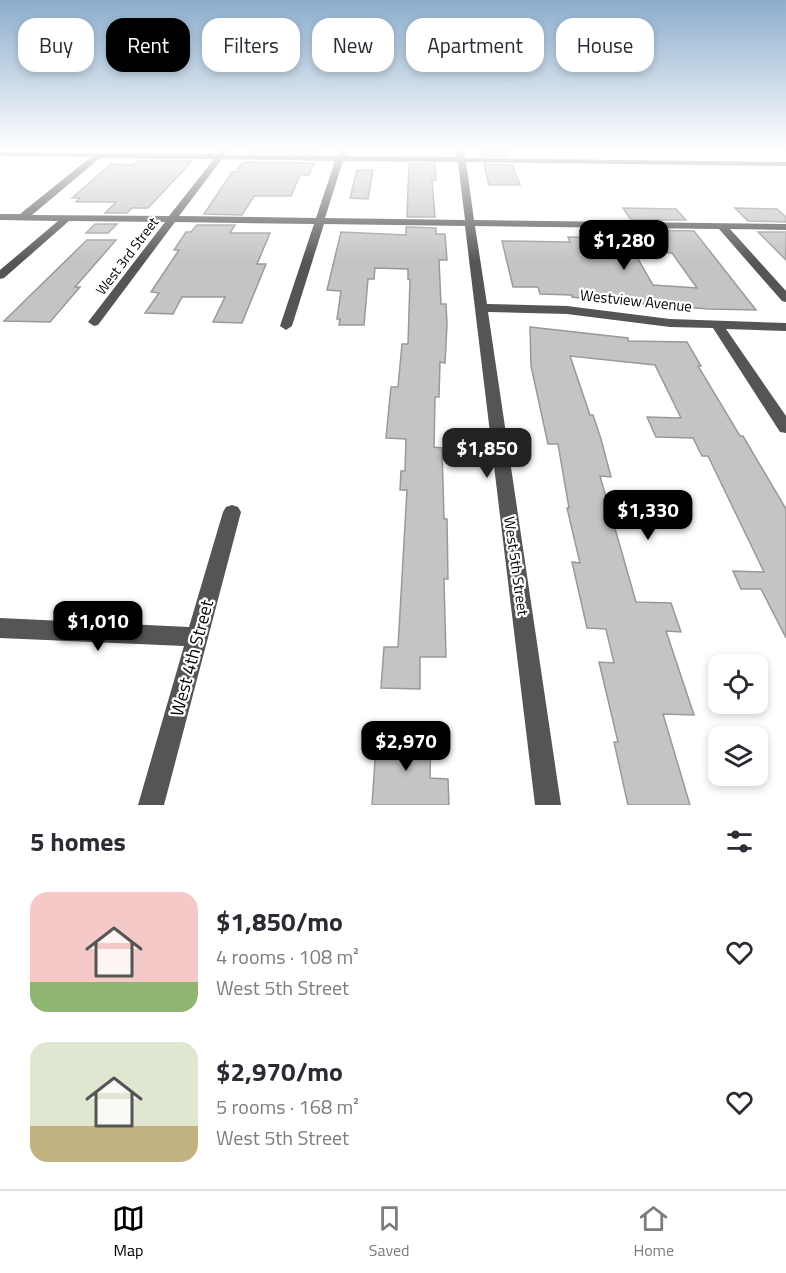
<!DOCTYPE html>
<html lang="en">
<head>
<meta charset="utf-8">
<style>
	:root { --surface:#fff; --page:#f7f7f7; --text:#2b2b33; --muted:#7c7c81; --line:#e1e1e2; --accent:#000 }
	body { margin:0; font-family:"Titillium Web",sans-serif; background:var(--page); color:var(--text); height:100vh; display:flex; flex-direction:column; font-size:22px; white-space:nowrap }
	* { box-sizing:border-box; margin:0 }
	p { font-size:20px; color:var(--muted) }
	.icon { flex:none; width:33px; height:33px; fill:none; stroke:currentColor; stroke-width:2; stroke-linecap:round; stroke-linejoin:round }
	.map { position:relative; height:805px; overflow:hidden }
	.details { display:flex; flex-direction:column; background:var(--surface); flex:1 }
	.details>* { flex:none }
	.top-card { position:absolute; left:18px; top:18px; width:750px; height:54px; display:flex; gap:12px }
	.buttons { position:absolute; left:708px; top:654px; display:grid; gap:12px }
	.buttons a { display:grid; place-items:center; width:60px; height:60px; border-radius:12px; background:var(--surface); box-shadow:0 3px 9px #0003; font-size:30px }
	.price { position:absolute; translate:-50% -51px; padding:0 14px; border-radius:12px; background:var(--accent); color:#fff; font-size:20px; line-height:39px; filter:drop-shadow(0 2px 3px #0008) }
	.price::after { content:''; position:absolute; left:50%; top:36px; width:18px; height:14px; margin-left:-9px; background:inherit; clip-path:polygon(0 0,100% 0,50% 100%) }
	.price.active { background:#222; color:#fff }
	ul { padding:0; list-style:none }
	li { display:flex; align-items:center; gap:18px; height:150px; padding:0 30px }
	li span { display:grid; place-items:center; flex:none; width:168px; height:120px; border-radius:18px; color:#555 }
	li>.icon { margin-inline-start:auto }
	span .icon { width:72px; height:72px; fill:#fffc; stroke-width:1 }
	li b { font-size:26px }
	h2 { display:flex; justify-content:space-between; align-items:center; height:72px; padding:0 30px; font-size:26px }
	.chip { padding:0 21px; border-radius:18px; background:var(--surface); box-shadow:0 3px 9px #0003; font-size:21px; line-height:54px }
	.chip.active { background:var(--accent); color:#fff }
	.tab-bar { display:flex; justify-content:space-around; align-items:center; height:84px; border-top:2px solid var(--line); background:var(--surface); font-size:16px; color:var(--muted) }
	.tab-bar a { display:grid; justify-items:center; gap:3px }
	.tab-bar .active { color:var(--accent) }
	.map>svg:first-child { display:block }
	.building { fill:#c4c4c4; stroke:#999; stroke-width:1.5 }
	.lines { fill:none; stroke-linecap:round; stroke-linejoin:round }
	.minor { fill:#555; fill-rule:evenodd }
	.labels { text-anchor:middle; stroke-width:4.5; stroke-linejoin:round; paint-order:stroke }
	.far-street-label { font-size:14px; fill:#000; stroke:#fff }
	.street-label { font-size:15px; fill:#000; stroke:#fff }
	.near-street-label { font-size:18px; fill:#000; stroke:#fff }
</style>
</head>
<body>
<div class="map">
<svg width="786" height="805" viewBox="0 0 786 805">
	<rect width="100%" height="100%" fill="#fff"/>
	<!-- building -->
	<path class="building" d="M 252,149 L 320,149 L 318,154 L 249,153 Z
		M 481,149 L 505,149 L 508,156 L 482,156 Z
		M 137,161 L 192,161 L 148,208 L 132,208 L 127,213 L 105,213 L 116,202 L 76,202 L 80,198 L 72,198 L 111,164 L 133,165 Z
		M 243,162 L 314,163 L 309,175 L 300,175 L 291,196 L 254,196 L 242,215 L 204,214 L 232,172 L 236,172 Z
		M 409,164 L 435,164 L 436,180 L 432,180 L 435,217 L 407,217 Z
		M 484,164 L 512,165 L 520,185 L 489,185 Z
		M 357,170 L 373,170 L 368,199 L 350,198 Z
		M 623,208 L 676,209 L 686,220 L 631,220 Z
		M 735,208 L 777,209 L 786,217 L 786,222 L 748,221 Z
		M 95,224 L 117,224 L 108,233 L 86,233 Z
		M 197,225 L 235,225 L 230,233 L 270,233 L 257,264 L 266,264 L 242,323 L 213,322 L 225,297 L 182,297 L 173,314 L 145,313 L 159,293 L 151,292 L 179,250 L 174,250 L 186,232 L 191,232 Z
		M 406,227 L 436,228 L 436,234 L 445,234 L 447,260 L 439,260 L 441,304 L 446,304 L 447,324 L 445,363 L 440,362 L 439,397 L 435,397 L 434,447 L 442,448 L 444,519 L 447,519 L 448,579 L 444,579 L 446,657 L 420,657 L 420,689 L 381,688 L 384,647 L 398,647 L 407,490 L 400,490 L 401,471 L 405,471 L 406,439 L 386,438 L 391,387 L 398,387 L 402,344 L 408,344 L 410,280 L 408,279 L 408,269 L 375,268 L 374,279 L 368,279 L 364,325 L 339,325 L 340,319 L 337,319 L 341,291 L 327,290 L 341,232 L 406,235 Z
		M 637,230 L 694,231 L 756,310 L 709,309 L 606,301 L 572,297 L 572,295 L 540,294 L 538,287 L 513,287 L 502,241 L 570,242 L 568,237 L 626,238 L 653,285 L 697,288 L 672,253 L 651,252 Z
		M 758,232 L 786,232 L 786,260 Z
		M 87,240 L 116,240 L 75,287 L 80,287 L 50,322 L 4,321 Z
		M 530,327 L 628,338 L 628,341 L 687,342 L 701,366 L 698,366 L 740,436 L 743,436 L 786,509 L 786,638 L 761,589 L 741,589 L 733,571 L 764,572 L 708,456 L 702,456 L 693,438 L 656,437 L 647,417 L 681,418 L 655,365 L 570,356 L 590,415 L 593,415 L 601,439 L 611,477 L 600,476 L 636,602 L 671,603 L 681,632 L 666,631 L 694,715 L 663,714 L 690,805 L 628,805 L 614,742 L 618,742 L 599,662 L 614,663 L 606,629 L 587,628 L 572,562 L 580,563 L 567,508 L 569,508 L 558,444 L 548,444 L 531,366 Z
		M 377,731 L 431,734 L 430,778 L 448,779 L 449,805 L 372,805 Z"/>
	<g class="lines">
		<!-- minor -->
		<path class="minor" d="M 221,149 L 227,149 L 225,155 L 337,156 L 342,150 L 346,152 L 345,156 L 457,157 L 456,149 L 464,149 L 465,158 L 786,162 L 786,166 L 466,162 L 474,220 L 786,224 L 786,230 L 730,229 L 786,291 L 786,302 L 782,301 L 719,229 L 475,226 L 487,304 L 567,306 L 670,319 L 786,323 L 786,331 L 726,329 L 786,416 L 786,433 L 780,432 L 713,328 L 670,327 L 567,314 L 488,312 L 561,805 L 535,805 L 465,226 L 324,224 L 292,326 L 286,330 L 280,326 L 314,224 L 175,222 L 98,325 L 94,326 L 88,322 L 165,222 L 69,221 L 4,278 L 0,279 L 0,270 L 58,221 L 0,220 L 0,214 L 20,214 L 91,157 L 0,156 L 0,152 L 217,154 ZM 100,158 L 214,159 L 169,216 L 32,215 ZM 222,159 L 335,161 L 316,218 L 179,216 ZM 343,161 L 458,162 L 465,220 L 325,218 Z
			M 232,505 L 238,507 L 241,512 L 164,805 L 138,805 L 184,646 L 0,638 L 0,618 L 189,627 L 223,512 L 226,507 Z"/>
	</g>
	<!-- sky -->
	<linearGradient id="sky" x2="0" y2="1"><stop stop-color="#8cadcc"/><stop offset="0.57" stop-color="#fff"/><stop offset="1" stop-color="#fff" stop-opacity="0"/></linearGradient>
	<rect width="786" height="262" fill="url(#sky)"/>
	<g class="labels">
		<!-- far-street labels -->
		<g class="far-street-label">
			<text transform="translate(127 256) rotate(-53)" y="5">West 3rd Street</text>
		</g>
		<!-- street labels -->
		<g class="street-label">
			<text transform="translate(636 301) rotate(6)" y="5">Westview Avenue</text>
			<text transform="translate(516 566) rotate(82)" y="5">West 5th Street</text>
		</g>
		<!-- near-street labels -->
		<g class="near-street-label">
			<text transform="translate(192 658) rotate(-75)" y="6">West 4th Street</text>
		</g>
	</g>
</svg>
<div class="buttons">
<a><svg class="icon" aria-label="locate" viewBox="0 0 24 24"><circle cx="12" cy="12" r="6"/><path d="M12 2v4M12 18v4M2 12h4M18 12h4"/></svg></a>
<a><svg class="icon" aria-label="layers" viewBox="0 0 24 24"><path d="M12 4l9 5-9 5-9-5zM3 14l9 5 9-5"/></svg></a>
</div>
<b class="price" style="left:624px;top:271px">$1,280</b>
<b class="price active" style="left:487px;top:479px">$1,850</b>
<b class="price" style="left:648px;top:541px">$1,330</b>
<b class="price" style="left:98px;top:652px">$1,010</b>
<b class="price" style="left:406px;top:772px">$2,970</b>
<div class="top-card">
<a class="chip">Buy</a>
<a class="chip active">Rent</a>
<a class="chip">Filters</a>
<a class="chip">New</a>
<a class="chip">Apartment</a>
<a class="chip">House</a>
</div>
</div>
<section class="details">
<h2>5 homes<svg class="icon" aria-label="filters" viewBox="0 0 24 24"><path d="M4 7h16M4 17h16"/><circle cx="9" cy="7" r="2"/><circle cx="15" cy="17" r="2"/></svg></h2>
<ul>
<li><span style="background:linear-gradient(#f6c9c9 75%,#8fb573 0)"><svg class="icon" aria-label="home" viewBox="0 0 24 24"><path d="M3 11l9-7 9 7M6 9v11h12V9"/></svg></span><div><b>$1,850/mo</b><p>4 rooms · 108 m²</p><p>West 5th Street</p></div><svg class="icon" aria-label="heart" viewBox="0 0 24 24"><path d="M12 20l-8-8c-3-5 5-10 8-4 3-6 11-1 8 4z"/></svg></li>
<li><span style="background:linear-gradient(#dfe7d0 70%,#c2b280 0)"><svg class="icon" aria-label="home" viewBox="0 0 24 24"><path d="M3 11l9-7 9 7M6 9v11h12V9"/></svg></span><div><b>$2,970/mo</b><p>5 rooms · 168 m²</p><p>West 5th Street</p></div><svg class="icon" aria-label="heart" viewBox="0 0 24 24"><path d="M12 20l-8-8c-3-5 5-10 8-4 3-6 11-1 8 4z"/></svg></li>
</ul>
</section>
<nav class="tab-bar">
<a class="active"><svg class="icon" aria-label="map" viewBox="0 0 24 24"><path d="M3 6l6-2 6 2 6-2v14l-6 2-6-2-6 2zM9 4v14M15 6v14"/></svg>Map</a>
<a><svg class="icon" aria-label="saved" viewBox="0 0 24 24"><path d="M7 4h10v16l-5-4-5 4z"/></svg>Saved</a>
<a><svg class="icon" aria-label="home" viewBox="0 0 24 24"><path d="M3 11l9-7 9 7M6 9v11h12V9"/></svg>Home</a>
</nav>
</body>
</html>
